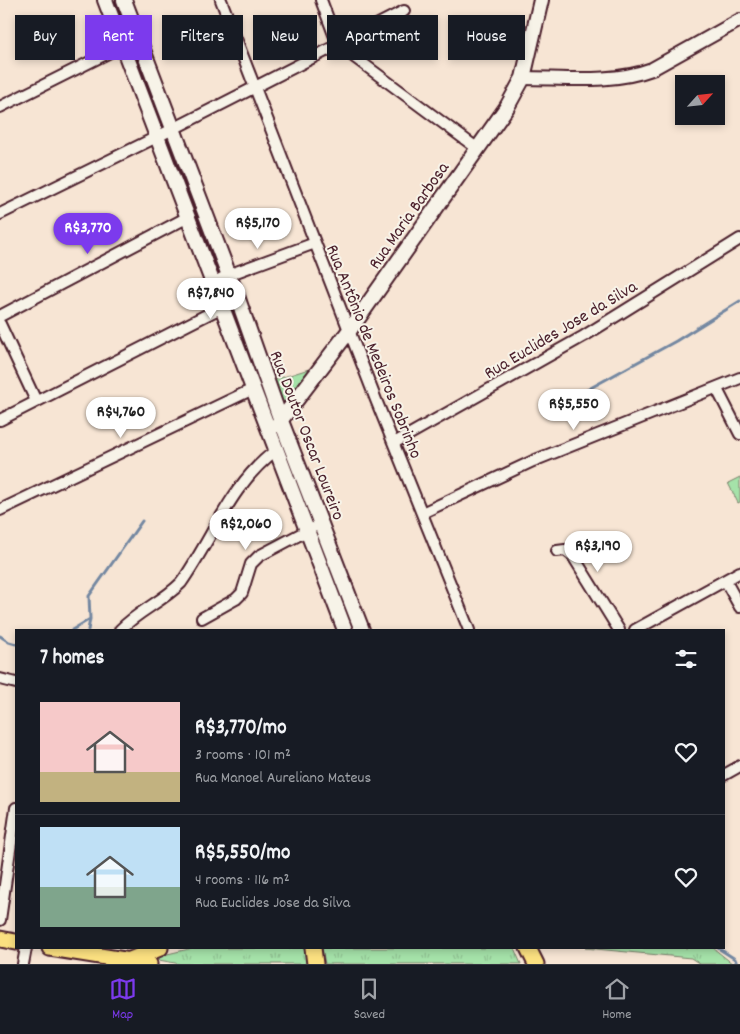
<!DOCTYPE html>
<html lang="en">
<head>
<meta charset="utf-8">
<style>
	:root { --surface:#171b24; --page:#242831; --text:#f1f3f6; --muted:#9ea1a6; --line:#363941; --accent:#7c3aed }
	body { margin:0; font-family:Dekko,sans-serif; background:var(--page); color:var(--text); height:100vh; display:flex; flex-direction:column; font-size:19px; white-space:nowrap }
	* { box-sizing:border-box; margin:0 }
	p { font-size:16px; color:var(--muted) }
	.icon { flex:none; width:28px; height:28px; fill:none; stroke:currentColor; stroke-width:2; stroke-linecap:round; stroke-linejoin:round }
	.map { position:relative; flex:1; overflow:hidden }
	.sheet { position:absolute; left:15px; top:629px; width:710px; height:320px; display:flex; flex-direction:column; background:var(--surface); border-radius:0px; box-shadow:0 2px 8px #0003 }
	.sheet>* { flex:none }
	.top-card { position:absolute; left:15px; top:15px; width:710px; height:45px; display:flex; gap:10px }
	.needle { width:32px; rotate:63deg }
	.fabs { position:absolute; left:675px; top:75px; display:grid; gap:10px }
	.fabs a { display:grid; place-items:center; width:50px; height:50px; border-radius:0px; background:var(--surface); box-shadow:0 2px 8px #0003; font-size:25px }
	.price { position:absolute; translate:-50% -42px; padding:0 11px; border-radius:18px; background:#fff; color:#222; font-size:16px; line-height:32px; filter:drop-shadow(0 1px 2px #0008) }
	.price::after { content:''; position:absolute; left:50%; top:30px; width:15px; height:11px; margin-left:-8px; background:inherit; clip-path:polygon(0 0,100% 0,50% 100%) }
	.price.current { background:var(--accent); color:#fff }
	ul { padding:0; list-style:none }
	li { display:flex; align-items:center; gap:15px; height:125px; padding:0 25px }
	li+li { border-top:1px solid var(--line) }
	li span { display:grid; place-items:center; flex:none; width:140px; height:100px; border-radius:0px; color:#555 }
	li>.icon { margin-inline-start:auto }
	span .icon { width:60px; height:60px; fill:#fffc; stroke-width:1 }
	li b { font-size:21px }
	h2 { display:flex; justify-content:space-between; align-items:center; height:60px; padding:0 25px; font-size:21px }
	.chip { padding:0 18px; border-radius:0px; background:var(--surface); box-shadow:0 2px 8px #0003; font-size:18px; line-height:45px }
	.chip.current { background:var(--accent); color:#fff }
	.tab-bar { display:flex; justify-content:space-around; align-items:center; height:70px; border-top:1px solid var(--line); background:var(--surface); font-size:14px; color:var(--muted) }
	.tab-bar a { display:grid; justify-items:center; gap:2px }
	.tab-bar .current { color:var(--accent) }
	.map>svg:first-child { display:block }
	.grass { fill:url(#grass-tufts); stroke:#78806a }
	.green { fill:#a5e2a9; stroke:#78806a }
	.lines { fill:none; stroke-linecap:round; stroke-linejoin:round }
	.stream { stroke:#7387a1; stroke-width:3 }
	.minor-casing { stroke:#4a1f2b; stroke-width:14 }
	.tertiary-casing { stroke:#4a1f2b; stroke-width:16 }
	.secondary-casing { stroke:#4a1f2b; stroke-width:18 }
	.primary-casing { stroke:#4a1f2b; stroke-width:19 }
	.minor { stroke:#f7f3e8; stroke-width:10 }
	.tertiary { stroke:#f7f3e8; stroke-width:12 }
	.secondary { stroke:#f7f3e8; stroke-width:14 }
	.primary { stroke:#fbe080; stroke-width:15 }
	.labels { text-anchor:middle; stroke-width:4; stroke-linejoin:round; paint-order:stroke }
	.street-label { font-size:18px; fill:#4a1f2b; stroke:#f7f3e8 }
</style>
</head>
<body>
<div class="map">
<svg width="740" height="964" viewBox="0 0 740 964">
	<defs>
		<pattern id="grass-tufts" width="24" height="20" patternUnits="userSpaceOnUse" patternTransform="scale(1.25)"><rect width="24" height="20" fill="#a5e2a9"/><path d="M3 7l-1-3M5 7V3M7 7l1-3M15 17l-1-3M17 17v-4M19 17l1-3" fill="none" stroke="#90c192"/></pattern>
	</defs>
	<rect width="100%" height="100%" fill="#f7e5d4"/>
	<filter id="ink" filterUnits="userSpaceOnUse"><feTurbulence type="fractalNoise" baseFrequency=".02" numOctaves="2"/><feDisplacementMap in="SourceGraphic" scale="10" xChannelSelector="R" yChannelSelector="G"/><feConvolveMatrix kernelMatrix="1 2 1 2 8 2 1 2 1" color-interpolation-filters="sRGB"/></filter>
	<g filter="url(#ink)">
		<!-- grass -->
		<path class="grass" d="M 193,948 L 304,948 L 307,964 L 180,964 L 159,960 L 159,956 Z
			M 322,948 L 514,948 L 521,964 L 325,964 Z
			M 585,948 L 713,948 L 733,964 L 700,964 L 691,958 Z"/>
		<!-- green -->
		<path class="green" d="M 117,3 L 130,37 L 125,39 L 112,5 Z
			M 134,47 L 162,122 L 158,124 L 130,50 Z
			M 169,142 L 200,221 L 196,223 L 165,145 Z
			M 205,234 L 219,269 L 214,271 L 201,237 Z
			M 231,302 L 356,630 L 350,630 L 225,305 Z
			M 312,368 L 282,409 L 271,381 Z
			M 740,477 L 740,502 L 738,503 L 728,483 Z"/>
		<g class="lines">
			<!-- stream -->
			<path class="stream" d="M 545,413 L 676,341 L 740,301
				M 90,619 L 89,596 L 142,521
				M 72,630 L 90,619 L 88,630
				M 0,636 L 9,642 L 16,644
				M 718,948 L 735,959 L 737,964"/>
			<!-- minor casing -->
			<g class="minor-casing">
				<path id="minor" d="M 221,0 L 376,400 L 469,630
					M 321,0 L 338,45 L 478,149
					M 0,107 L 138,38
					M 0,214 L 173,129 L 404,11
					M 213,283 L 228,275 L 315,243
					M 0,316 L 188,217
					M 0,324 L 36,401
					M 717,389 L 740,434
					M 0,420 L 238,299
					M 394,443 L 584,336 L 740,239
					M 0,510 L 253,389
					M 422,513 L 533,461 L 740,378
					M 557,551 L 565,550 L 573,556 L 619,630
					M 725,580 L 740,607
					M 202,618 L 236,599 L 242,593 L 251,564 L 259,556 L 312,528
					M 120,630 C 138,611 162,602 181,583 C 213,538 230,485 275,451
					M 635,630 L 740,572
					M 0,679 L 16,683
					M 724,775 L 740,766
					M 0,920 L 16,808
					M 23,964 L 26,948"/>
			</g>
			<!-- tertiary casing -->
			<g class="tertiary-casing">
				<path id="tertiary" d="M 523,78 C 565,78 612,84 652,69 L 740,20"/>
			</g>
			<!-- secondary casing -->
			<g class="secondary-casing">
				<path id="secondary" d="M 105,0 L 345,630
					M 124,0 L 238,299 L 281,421 L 362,630
					M 277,425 L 349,331 L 507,107 L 523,78 L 541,0"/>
			</g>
			<!-- primary casing -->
			<g class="primary-casing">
				<path id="primary" d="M 0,939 L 16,942
					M 50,948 L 149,964
					M 313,948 L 315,964
					M 528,948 L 536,964
					M 130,960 L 160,948"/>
			</g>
			<!-- minor -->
			<use href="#minor" class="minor"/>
			<!-- tertiary -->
			<use href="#tertiary" class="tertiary"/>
			<!-- secondary -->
			<use href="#secondary" class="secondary"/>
			<!-- primary -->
			<use href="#primary" class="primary"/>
		</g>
	</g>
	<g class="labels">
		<!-- street labels -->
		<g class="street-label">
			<text transform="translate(408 215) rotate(-55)" y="6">Rua Maria Barbosa</text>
			<text transform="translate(560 329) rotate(-31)" y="6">Rua Euclides Jose da Silva</text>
			<text transform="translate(375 351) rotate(68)" y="6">Rua Antônio de Medeiros Sobrinho</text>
			<text transform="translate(308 435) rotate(69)" y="6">Rua Doutor Oscar Loureiro</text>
		</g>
	</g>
</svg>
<div class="fabs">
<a><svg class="needle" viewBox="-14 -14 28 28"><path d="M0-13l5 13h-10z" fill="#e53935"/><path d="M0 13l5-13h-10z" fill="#9ea1a6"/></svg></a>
</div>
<b class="price" style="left:258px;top:250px">R$5,170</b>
<b class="price current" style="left:88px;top:255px">R$3,770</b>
<b class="price" style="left:211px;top:320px">R$7,840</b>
<b class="price" style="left:574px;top:431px">R$5,550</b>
<b class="price" style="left:121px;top:439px">R$4,760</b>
<b class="price" style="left:246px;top:551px">R$2,060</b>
<b class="price" style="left:598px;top:573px">R$3,190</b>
<div class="top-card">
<a class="chip">Buy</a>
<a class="chip current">Rent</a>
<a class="chip">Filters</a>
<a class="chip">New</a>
<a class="chip">Apartment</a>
<a class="chip">House</a>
</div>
<section class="sheet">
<h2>7 homes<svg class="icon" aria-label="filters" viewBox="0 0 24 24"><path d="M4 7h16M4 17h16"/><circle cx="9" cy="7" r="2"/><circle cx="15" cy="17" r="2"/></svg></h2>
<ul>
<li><span style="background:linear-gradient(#f6c9c9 70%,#c2b280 0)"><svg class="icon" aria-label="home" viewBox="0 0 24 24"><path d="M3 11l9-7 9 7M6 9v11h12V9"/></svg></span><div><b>R$3,770/mo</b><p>3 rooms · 101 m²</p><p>Rua Manoel Aureliano Mateus</p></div><svg class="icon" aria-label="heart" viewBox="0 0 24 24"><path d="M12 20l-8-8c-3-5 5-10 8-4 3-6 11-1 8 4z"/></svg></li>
<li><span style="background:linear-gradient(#bfe0f5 60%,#7fa58c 0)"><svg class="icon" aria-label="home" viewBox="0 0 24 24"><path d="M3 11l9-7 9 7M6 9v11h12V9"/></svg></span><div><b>R$5,550/mo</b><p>4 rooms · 116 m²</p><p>Rua Euclides Jose da Silva</p></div><svg class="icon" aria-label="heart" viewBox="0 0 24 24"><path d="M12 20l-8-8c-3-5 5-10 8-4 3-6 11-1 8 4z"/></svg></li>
</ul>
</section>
</div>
<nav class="tab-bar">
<a class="current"><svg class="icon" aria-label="map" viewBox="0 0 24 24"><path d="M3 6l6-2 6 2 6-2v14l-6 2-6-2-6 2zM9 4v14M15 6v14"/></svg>Map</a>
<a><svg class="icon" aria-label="saved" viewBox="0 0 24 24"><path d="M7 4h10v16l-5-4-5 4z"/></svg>Saved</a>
<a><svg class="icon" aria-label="home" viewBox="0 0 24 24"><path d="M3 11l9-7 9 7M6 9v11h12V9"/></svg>Home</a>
</nav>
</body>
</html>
